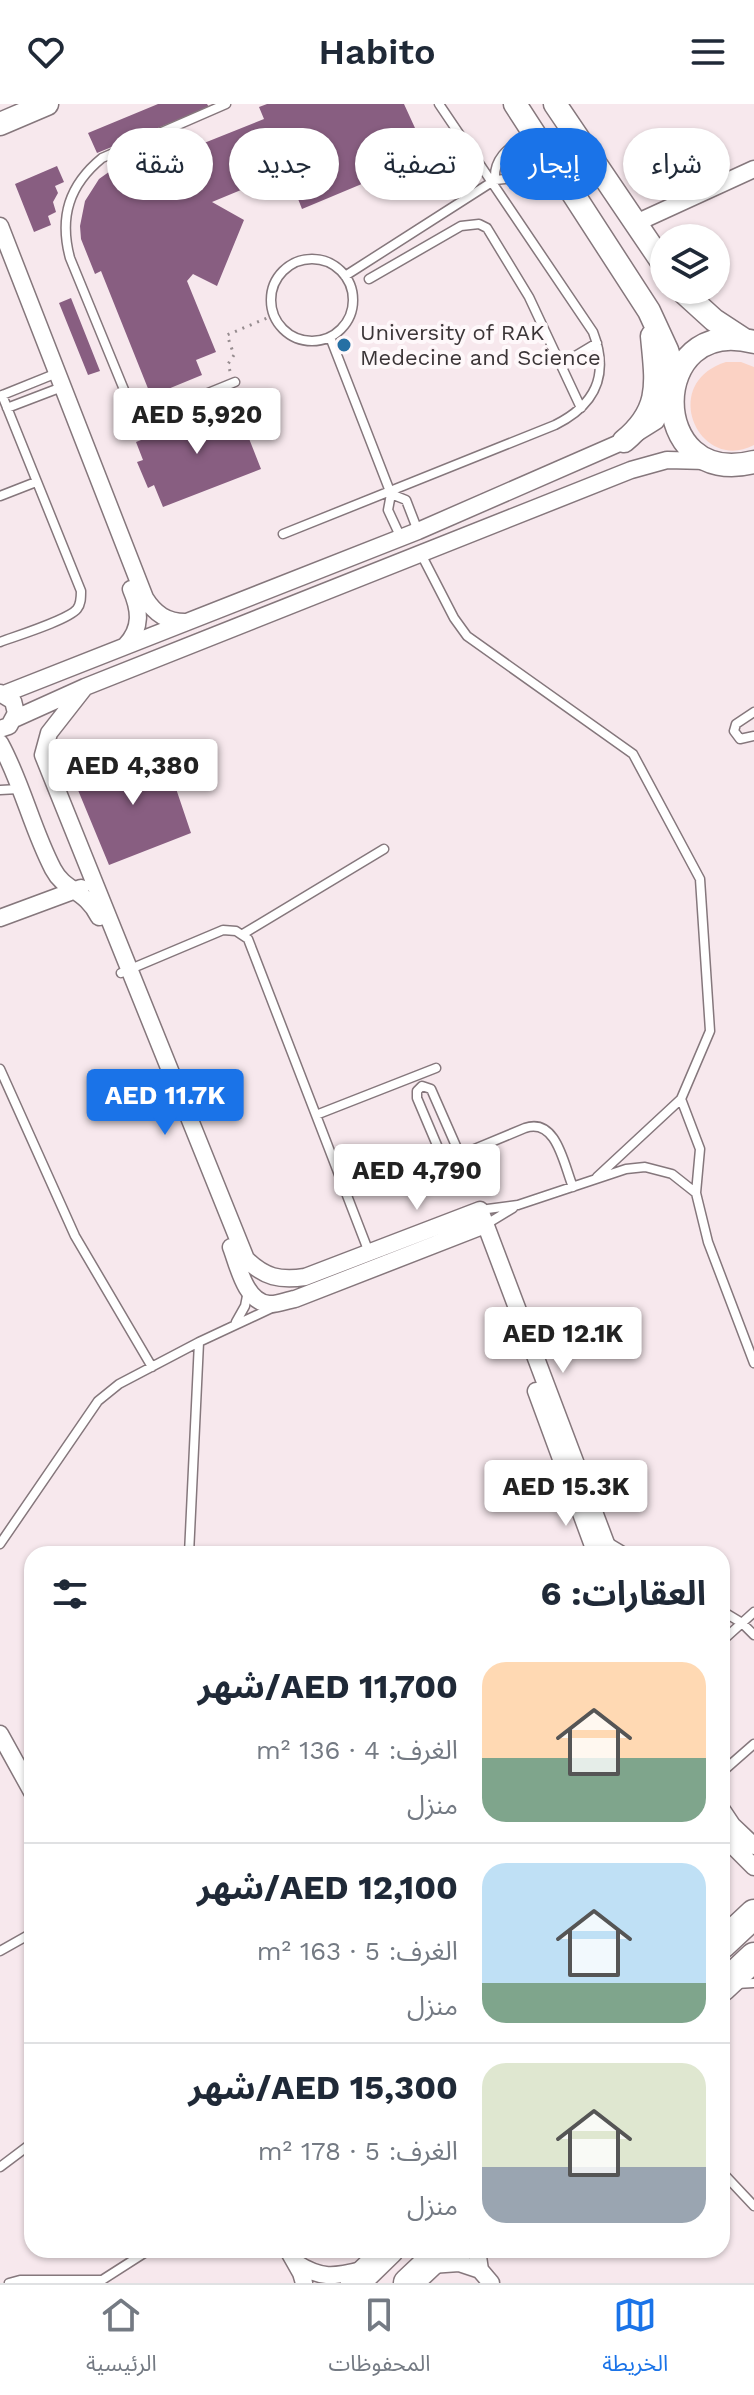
<!DOCTYPE html>
<html lang="ar">
<head>
<meta charset="utf-8">
<style>
	:root { --surface:#fff; --page:#f2f2f3; --text:#1f2937; --muted:#747a83; --line:#e0e1e3; --accent:#1a73e8 }
	body { margin:0; font-family:"Work Sans","Noto Sans Arabic",sans-serif; background:var(--page); color:var(--text); direction:rtl; height:100vh; display:flex; flex-direction:column; font-size:30px; white-space:nowrap }
	* { box-sizing:border-box; margin:0 }
	p { font-size:26px; color:var(--muted) }
	.icon { flex:none; width:44px; height:44px; fill:none; stroke:currentColor; stroke-width:2; stroke-linecap:round; stroke-linejoin:round }
	.map { position:relative; flex:1; overflow:hidden; direction:ltr }
	.side { position:absolute; left:24px; top:1442px; width:706px; height:712px; display:flex; flex-direction:column; background:var(--surface); border-radius:24px; box-shadow:0 2px 6px #0004; direction:rtl }
	.side>* { flex:none }
	.banner { position:absolute; left:24px; top:24px; width:706px; height:72px; direction:rtl; display:flex; gap:16px }
	.buttons { position:absolute; left:650px; top:120px; display:grid; gap:16px }
	.buttons a { display:grid; place-items:center; width:80px; height:80px; border-radius:50%; background:var(--surface); box-shadow:0 2px 6px #0004; font-size:40px }
	.price { position:absolute; translate:-50% -68px; padding:0 18px; border-radius:8px; background:#fff; color:#222; font-size:26px; line-height:52px; filter:drop-shadow(0 2px 4px #0008) }
	.price::after { content:''; position:absolute; left:50%; top:48px; width:24px; height:18px; margin-left:-12px; background:inherit; clip-path:polygon(0 0,100% 0,50% 100%) }
	.price.on { background:var(--accent); color:#fff }
	ul { padding:0; list-style:none }
	li { display:flex; align-items:center; gap:24px; height:200px; padding:0 24px }
	li+li { border-top:2px solid var(--line) }
	li span { display:grid; place-items:center; flex:none; width:224px; height:160px; border-radius:24px; color:#555 }
	li>.icon { margin-inline-start:auto }
	span .icon { width:96px; height:96px; fill:#fffc; stroke-width:1 }
	li b { font-size:34px }
	h2 { display:flex; justify-content:space-between; align-items:center; height:96px; padding:0 24px; font-size:34px }
	.pill { padding:0 28px; border-radius:36px; background:var(--surface); box-shadow:0 2px 6px #0004; font-size:28px; line-height:72px }
	.pill.on { background:var(--accent); color:#fff }
	header { display:flex; justify-content:space-between; align-items:center; height:104px; padding:0 24px; background:var(--surface); font-size:36px; font-weight:600 }
	.dock { display:flex; justify-content:space-around; align-items:center; height:112px; border-top:2px solid var(--line); background:var(--surface); font-size:22px; color:var(--muted) }
	.dock a { display:grid; justify-items:center; gap:4px }
	.dock .on { color:var(--accent) }
	.map>svg:first-child { display:block }
	.green { fill:#fbd2c4 }
	.building { fill:#885e81 }
	.lines { fill:none; stroke-linecap:round; stroke-linejoin:round }
	.lane-casing { stroke:#85777c; stroke-width:11 }
	.street-casing { stroke:#85777c; stroke-width:19 }
	.secondary-casing { stroke:#85777c; stroke-width:25 }
	.highway-casing { stroke:#85777c; stroke-width:31 }
	.path { stroke:#968c8f; stroke-width:3; stroke-dasharray:2 6; stroke-linecap:butt }
	.lane { stroke:#fff; stroke-width:8 }
	.street { stroke:#fff; stroke-width:16 }
	.secondary { stroke:#fff; stroke-width:22 }
	.highway { stroke:#fff; stroke-width:28 }
	.poi-dot { fill:#2670a4; stroke:#fef8fa; stroke-width:3 }
	.labels { text-anchor:middle; stroke-width:8; stroke-linejoin:round; paint-order:stroke }
	.poi-label { font-size:22px; fill:#3b3537; stroke:#fef8fa; text-anchor:start }
</style>
</head>
<body>
<header><svg class="icon" aria-label="menu" viewBox="0 0 24 24"><path d="M4 6h16M4 12h16M4 18h16"/></svg>Habito<svg class="icon" aria-label="heart" viewBox="0 0 24 24"><path d="M12 20l-8-8c-3-5 5-10 8-4 3-6 11-1 8 4z"/></svg></header>
<div class="map">
<svg width="754" height="2179" viewBox="0 0 754 2179">
	<rect width="100%" height="100%" fill="#f7e8ed"/>
	<!-- green -->
	<path class="green" d="M 726,258 L 741,258 L 754,263 L 754,341 C 699,370 658,279 726,258 Z"/>
	<!-- building -->
	<path class="building" d="M 158,0 L 207,0 L 209,3 L 97,49 L 88,29 Z
		M 267,0 L 404,0 L 415,24 L 408,27 L 418,50 L 386,62 L 388,69 L 302,105 L 287,67 L 212,98 L 244,116 L 217,182 L 193,170 L 187,177 L 216,248 L 196,256 L 202,271 L 151,292 L 101,167 L 95,170 L 81,135 L 80,122 L 85,97 L 99,75 L 120,60 L 139,51 L 144,63 L 264,15 L 259,3 Z
		M 57,62 L 64,78 L 55,82 L 58,89 L 53,98 L 56,108 L 48,112 L 51,121 L 34,128 L 15,80 Z
		M 71,194 L 100,267 L 88,271 L 59,199 Z
		M 235,299 L 261,365 L 163,403 L 154,381 L 148,384 L 137,358 L 143,356 L 136,338 Z
		M 164,649 L 191,729 L 109,761 L 73,674 Z"/>
	<g class="lines">
		<!-- lane casing -->
		<g class="lane-casing">
			<path id="lane" d="M 495,76 C 493,51 514,41 532,27
				M271 196a41 41 0 1 1 82 0a41 41 0 1 1-82 0Z
				M 345,172 L 495,76 L 514,74 L 545,53
				M 369,175 L 461,122 L 479,120 L 487,124 L 529,193 L 581,304
				M 330,233 L 391,390 L 388,406 L 401,434
				M 562,260 L 597,239
				M 0,292 L 57,269
				M 7,304 L 62,283
				M132 316a8 8 0 1 1 16 0a8 8 0 1 1-16 0Z
				M 134,310 L 70,154 C 59,113 69,81 102,54 L 226,0
				M 149,313 L 235,278
				M 391,390 L 406,396 L 418,427
				M 0,392 L 36,378
				M 283,430 L 555,321 C 595,301 610,272 593,228 L 439,0
				M 421,450 L 454,514 L 467,532 L 633,650 L 700,775 L 710,927 L 681,995 L 700,1045 L 696,1089
				M 0,538 C 16,532 68,516 77,505 C 81,500 81,494 81,487 L 2,291
				M 754,608 L 736,620 L 734,627 L 740,635 L 754,632
				M 0,686 L 19,685
				M 243,830 L 384,745
				M 121,869 L 223,826 L 236,827 L 248,835 L 370,1151
				M 0,965 L 75,1132 L 152,1263
				M 316,1011 L 436,964
				M 460,1051 L 431,985 L 422,982 L 417,987 L 417,994 L 439,1046 L 445,1052 L 460,1051 L 525,1024 C 557,1013 564,1062 573,1083
				M 597,1073 L 681,995
				M 480,1106 L 518,1101 L 626,1065 L 645,1063 L 672,1070 L 696,1089 L 708,1138 L 754,1259
				M 485,1121 L 513,1104
				M 236,1218 L 245,1202 L 248,1187
				M 608,1438 L 628,1450
				M 0,1440 L 98,1297 L 119,1280 L 199,1238
				M 189,1450 L 199,1238 L 274,1203
				M 722,1507 L 742,1519 L 754,1531
				M 722,1537 L 754,1508
				M 722,1668 L 754,1640
				M 0,1847 L 32,1829
				M 736,1880 L 754,1879
				M 0,2063 L 32,2039
				M 722,2068 L 754,2102
				M 99,2178 L 149,2146
				M 9,2179 L 20,2176 L 102,2176"/>
		</g>
		<!-- street casing -->
		<g class="street-casing">
			<path id="street" d="M 636,119 L 754,65
				M 0,122 L 145,494 C 155,510 167,518 185,518
				M 126,541 C 142,524 140,506 131,485
				M 85,583 L 49,629 L 43,651 L 246,1155 C 264,1173 280,1177 305,1173 L 480,1106 L 610,1450
				M 0,589 L 13,597 L 16,609 L 9,622 L 0,625
				M 4,590 L 418,427 L 624,337 L 656,317 L 670,291
				M 14,615 L 85,583 L 631,366 L 667,356 L 707,357
				M 0,639 C 22,679 32,725 53,765 C 65,788 85,785 99,813
				M 0,814 L 81,784
				M 231,1143 C 238,1161 245,1198 269,1200 C 277,1201 287,1196 295,1195 L 485,1121
				M 536,1287 L 596,1450
				M 0,1630 L 32,1688
				M 722,1706 L 732,1721 L 754,1742
				M 722,1731 L 754,1763
				M 288,2146 L 301,2169 L 304,2179
				M 477,2146 L 480,2166 L 491,2179
				M 296,2159 C 321,2175 334,2173 362,2166
				M 431,2161 L 459,2159 L 480,2166"/>
		</g>
		<!-- secondary casing -->
		<g class="secondary-casing">
			<path id="secondary" d="M 515,0 L 649,207 L 667,246 L 675,272
				M 555,0 L 664,161
				M 0,20 L 47,0
				M 681,186 L 714,216 L 743,235
				M 754,238 C 646,209 645,386 754,358
				M 624,337 C 663,305 656,277 652,232"/>
		</g>
		<!-- highway casing -->
		<g class="highway-casing">
			<path id="highway" d="M 722,1840 L 754,1810
				M 722,1883 L 754,1853
				M 355,2179 L 389,2146
				M 408,2179 L 443,2146"/>
		</g>
		<!-- path -->
		<path class="path" d="M 230,267 L 228,260 L 234,251 L 227,231 L 274,211"/>
		<!-- lane -->
		<use href="#lane" class="lane"/>
		<!-- street -->
		<use href="#street" class="street"/>
		<!-- secondary -->
		<use href="#secondary" class="secondary"/>
		<!-- highway -->
		<use href="#highway" class="highway"/>
	</g>
	<!-- markers -->
	<circle class="poi-dot" cx="344" cy="241" r="8"/>
	<g class="labels">
		<!-- poi labels -->
		<g class="poi-label">
			<text x="360" y="236">University of RAK<tspan x="360" dy="25">Medecine and Science</tspan></text>
		</g>
	</g>
</svg>
<div class="buttons">
<a><svg class="icon" aria-label="layers" viewBox="0 0 24 24"><path d="M12 4l9 5-9 5-9-5zM3 14l9 5 9-5"/></svg></a>
</div>
<b class="price" style="left:197px;top:352px">AED 5,920</b>
<b class="price" style="left:133px;top:703px">AED 4,380</b>
<b class="price on" style="left:165px;top:1033px">AED 11.7K</b>
<b class="price" style="left:417px;top:1108px">AED 4,790</b>
<b class="price" style="left:563px;top:1271px">AED 12.1K</b>
<b class="price" style="left:566px;top:1424px">AED 15.3K</b>
<div class="banner">
<a class="pill">شراء</a>
<a class="pill on">إيجار</a>
<a class="pill">تصفية</a>
<a class="pill">جديد</a>
<a class="pill">شقة</a>
</div>
<section class="side">
<h2>العقارات: 6<svg class="icon" aria-label="filters" viewBox="0 0 24 24"><path d="M4 7h16M4 17h16"/><circle cx="9" cy="7" r="2"/><circle cx="15" cy="17" r="2"/></svg></h2>
<ul>
<li><span style="background:linear-gradient(#ffd9b3 60%,#7fa58c 0)"><svg class="icon" aria-label="home" viewBox="0 0 24 24"><path d="M3 11l9-7 9 7M6 9v11h12V9"/></svg></span><div><b>AED 11,700/شهر</b><p>الغرف: 4 · 136 m²</p><p>منزل</p></div></li>
<li><span style="background:linear-gradient(#bfe0f5 75%,#7fa58c 0)"><svg class="icon" aria-label="home" viewBox="0 0 24 24"><path d="M3 11l9-7 9 7M6 9v11h12V9"/></svg></span><div><b>AED 12,100/شهر</b><p>الغرف: 5 · 163 m²</p><p>منزل</p></div></li>
<li><span style="background:linear-gradient(#dfe7d0 65%,#9aa5b1 0)"><svg class="icon" aria-label="home" viewBox="0 0 24 24"><path d="M3 11l9-7 9 7M6 9v11h12V9"/></svg></span><div><b>AED 15,300/شهر</b><p>الغرف: 5 · 178 m²</p><p>منزل</p></div></li>
</ul>
</section>
</div>
<nav class="dock">
<a class="on"><svg class="icon" aria-label="map" viewBox="0 0 24 24"><path d="M3 6l6-2 6 2 6-2v14l-6 2-6-2-6 2zM9 4v14M15 6v14"/></svg>الخريطة</a>
<a><svg class="icon" aria-label="saved" viewBox="0 0 24 24"><path d="M7 4h10v16l-5-4-5 4z"/></svg>المحفوظات</a>
<a><svg class="icon" aria-label="home" viewBox="0 0 24 24"><path d="M3 11l9-7 9 7M6 9v11h12V9"/></svg>الرئيسية</a>
</nav>
</body>
</html>
